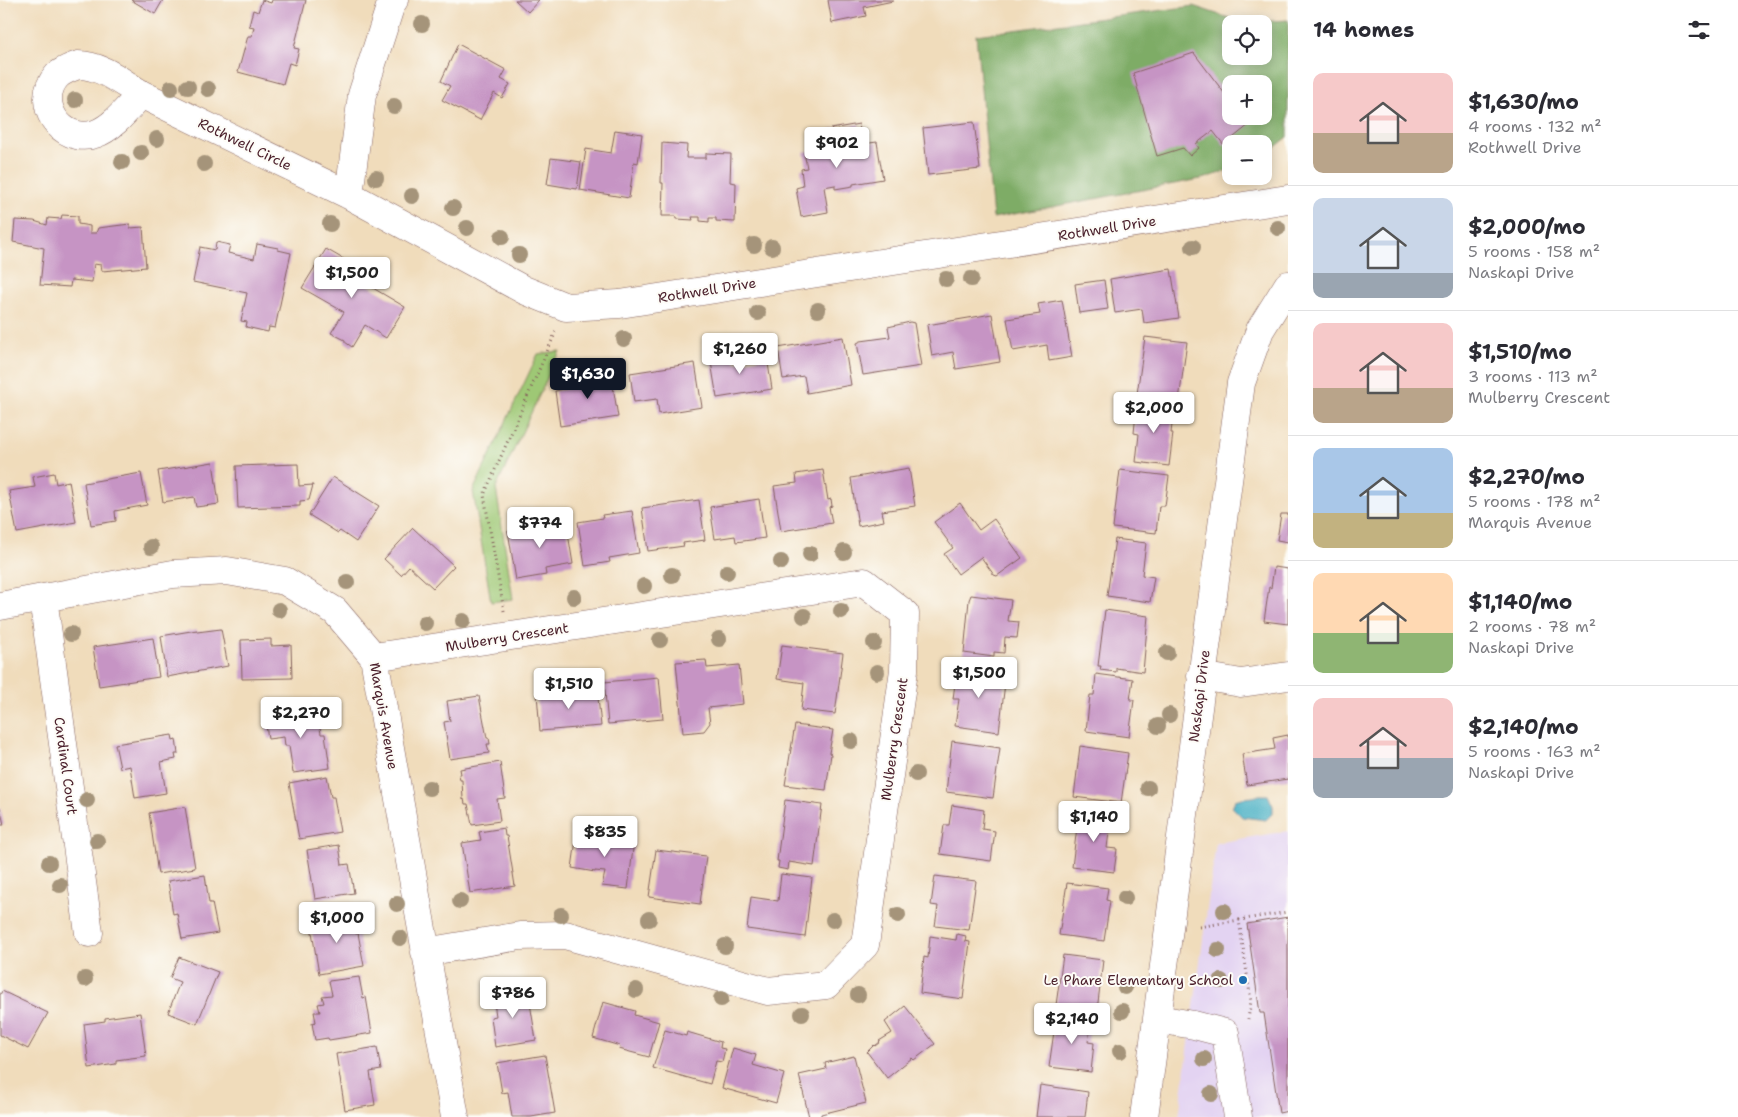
<!DOCTYPE html>
<html lang="en">
<head>
<meta charset="utf-8">
<style>
	:root { --surface:#fff; --page:#f7f7f7; --text:#2b2b33; --muted:#7c7c81; --line:#e1e1e2; --accent:#111827 }
	body { margin:0; font-family:"Shantell Sans",sans-serif; background:var(--page); color:var(--text); height:100vh; display:flex; flex-direction:column; font-size:19px; white-space:nowrap }
	* { box-sizing:border-box; margin:0 }
	p { font-size:16px; color:var(--muted) }
	.icon { flex:none; width:28px; height:28px; fill:none; stroke:currentColor; stroke-width:2; stroke-linecap:round; stroke-linejoin:round }
	.map { position:relative; flex:1; overflow:hidden }
	.details { display:flex; flex-direction:column; background:var(--surface); width:450px }
	.details>* { flex:none }
	.tools { position:absolute; left:1222px; top:15px; display:grid; gap:10px }
	.tools a { display:grid; place-items:center; width:50px; height:50px; border-radius:10px; background:var(--surface); box-shadow:0 2px 12px #0003; font-size:25px }
	.price { position:absolute; translate:-50% -42px; padding:0 11px; border-radius:5px; background:#fff; color:#222; font-size:16px; line-height:32px; filter:drop-shadow(0 1px 2px #0008) }
	.price::after { content:''; position:absolute; left:50%; top:30px; width:15px; height:11px; margin-left:-8px; background:inherit; clip-path:polygon(0 0,100% 0,50% 100%) }
	.price.active { background:var(--accent); color:#fff }
	ul { padding:0; list-style:none }
	li { display:flex; align-items:center; gap:15px; height:125px; padding:0 25px }
	li+li { border-top:1px solid var(--line) }
	li span { display:grid; place-items:center; flex:none; width:140px; height:100px; border-radius:10px; color:#555 }
	li>.icon { margin-inline-start:auto }
	span .icon { width:60px; height:60px; fill:#fffc; stroke-width:1 }
	li b { font-size:21px }
	h2 { display:flex; justify-content:space-between; align-items:center; height:60px; padding:0 25px; font-size:21px }
	main { display:flex; flex:1; min-height:0 }
	.map>svg:first-child { display:block }
	.built { fill:#e3d3f2 }
	.green { fill:#9ec874; stroke:#747450 }
	.forest { fill:#7eac66; stroke:#646648; fill-rule:evenodd }
	.water { fill:#43adc2; stroke:#466676 }
	.building { fill:#c694c4 }
	.lines { fill:none; stroke-linecap:round; stroke-linejoin:round }
	.minor-casing { stroke:#84615d; stroke-width:29 }
	.path { stroke:#84615d; stroke-width:3; stroke-dasharray:1 4; stroke-linecap:butt }
	.minor { stroke:#fff; stroke-width:28 }
	.tree { fill:#a5947a }
	.poi-dot { fill:#1f6fb2; stroke:#fdfcf7; stroke-width:2 }
	.labels { text-anchor:middle; stroke-width:4; stroke-linejoin:round; paint-order:stroke }
	.street-label { font-size:14px; fill:#4a1f2b; stroke:#fdfcf7 }
	.poi-label { font-size:14px; fill:#4a1f2b; stroke:#fdfcf7; text-anchor:end }
</style>
</head>
<body>
<main>
<div class="map">
<svg width="1288" height="1117" viewBox="0 0 1288 1117">
	<rect width="100%" height="100%" fill="#fdfcf7"/>
	<filter id="ink" filterUnits="userSpaceOnUse"><feTurbulence type="fractalNoise" baseFrequency=".02" numOctaves="2"/><feDisplacementMap in="SourceGraphic" scale="10" xChannelSelector="R" yChannelSelector="G"/><feConvolveMatrix kernelMatrix="1 2 1 2 8 2 1 2 1" color-interpolation-filters="sRGB"/></filter>
	<filter id="wash" filterUnits="userSpaceOnUse"><feTurbulence type="fractalNoise" baseFrequency=".0096" numOctaves="4" result="noise"/><feDisplacementMap in="SourceGraphic" scale="20" xChannelSelector="R" yChannelSelector="G"/><feGaussianBlur stdDeviation="1.12" result="paint"/><feColorMatrix in="noise" values="0 0 0 0 0 0 0 0 0 0 0 0 0 0 0 0 0 1.4 0 .05"/><feComposite in="paint" operator="in"/></filter>
	<g filter="url(#wash)">
		<rect width="100%" height="100%" fill="#f0dcbb"/>
		<!-- built -->
		<path class="built" d="M 1288,831 L 1288,1117 L 1179,1117 L 1216,843 Z"/>
		<!-- green -->
		<path class="green" d="M 560,351 L 496,488 L 513,599 L 491,602 L 473,491 L 538,354 Z"/>
		<!-- forest -->
		<path class="forest" d="M 1193,6 L 1244,23 L 1288,20 L 1288,137 L 1264,156 L 1264,144 L 1231,144 L 1231,169 L 1206,178 L 993,218 L 976,35 ZM 1231,24 L 1264,24 L 1264,56 L 1231,56 ZM 1231,84 L 1264,84 L 1264,116 L 1231,116 Z"/>
		<!-- water -->
		<path class="water" d="M 1259,795 L 1268,795 L 1273,806 L 1273,813 L 1266,820 L 1242,817 L 1232,807 L 1235,800 C 1245,796 1251,799 1259,795 Z"/>
		<g id="blocks">
			<!-- building -->
			<path class="building" d="M 131,0 L 163,0 L 155,14 Z
				M 262,0 L 271,3 L 272,0 L 306,0 L 294,48 L 299,49 L 295,65 L 289,63 L 283,84 L 238,72 L 248,36 L 252,36 L 254,27 L 249,26 L 253,10 L 258,12 Z
				M 515,0 L 539,0 L 528,12 Z
				M 828,0 L 893,0 L 893,1 L 864,7 L 866,16 L 832,23 Z
				M 458,44 L 506,70 L 501,79 L 510,84 L 502,98 L 494,93 L 480,120 L 442,100 L 450,86 L 441,81 Z
				M 1194,53 L 1231,102 L 1231,116 L 1242,116 L 1249,125 L 1224,145 L 1213,131 L 1196,144 L 1199,148 L 1190,156 L 1183,148 L 1157,156 L 1133,73 Z
				M 974,122 L 980,169 L 928,175 L 923,128 Z
				M 859,124 L 862,144 L 877,142 L 883,179 L 853,184 L 853,186 L 835,189 L 835,185 L 824,187 L 828,212 L 801,217 L 796,188 L 803,186 L 801,169 L 807,168 L 804,152 L 834,147 L 831,129 Z
				M 615,130 L 642,134 L 638,163 L 634,162 L 629,198 L 580,190 L 586,149 L 611,153 Z
				M 662,143 L 687,145 L 686,158 L 706,158 L 706,153 L 731,154 L 730,182 L 736,183 L 735,222 L 716,221 L 716,218 L 709,218 L 709,222 L 700,221 L 700,217 L 692,217 L 693,220 L 677,219 L 676,216 L 662,216 L 663,183 L 661,183 Z
				M 551,158 L 581,162 L 577,189 L 547,184 Z
				M 62,215 L 78,216 L 78,224 L 90,226 L 90,233 L 96,233 L 98,228 L 130,224 L 130,228 L 143,227 L 146,267 L 102,271 L 101,265 L 94,264 L 92,282 L 71,280 L 70,287 L 40,285 L 44,248 L 13,242 L 15,220 L 34,221 L 47,225 L 48,218 L 61,219 Z
				M 216,242 L 230,245 L 228,253 L 254,259 L 257,244 L 278,248 L 278,250 L 291,253 L 275,328 L 269,327 L 268,332 L 246,327 L 247,322 L 241,321 L 247,293 L 193,282 L 200,247 L 215,250 Z
				M 326,249 L 352,264 L 346,272 L 405,307 L 386,338 L 365,325 L 352,347 L 345,342 L 345,340 L 331,333 L 344,312 L 302,288 Z
				M 1171,269 L 1179,318 L 1144,323 L 1142,309 L 1115,313 L 1110,279 Z
				M 1104,280 L 1108,309 L 1079,313 L 1075,284 Z
				M 1062,300 L 1072,357 L 1049,361 L 1047,345 L 1013,351 L 1007,319 L 1040,314 L 1038,304 Z
				M 992,314 L 1000,362 L 956,369 L 953,352 L 932,356 L 927,325 Z
				M 910,322 L 914,323 L 921,366 L 863,375 L 857,343 L 861,341 L 890,337 L 888,327 Z
				M 843,337 L 851,385 L 807,393 L 804,376 L 783,379 L 778,348 Z
				M 1145,337 L 1187,342 L 1179,400 L 1137,394 Z
				M 734,352 L 735,363 L 767,357 L 772,389 L 717,398 L 710,356 Z
				M 695,363 L 702,407 L 659,414 L 657,399 L 634,402 L 630,373 Z
				M 610,368 L 618,417 L 560,426 L 555,391 L 586,385 L 584,373 Z
				M 1137,403 L 1174,407 L 1171,433 L 1173,433 L 1169,466 L 1136,462 L 1139,434 L 1134,433 Z
				M 213,462 L 219,504 L 196,507 L 194,497 L 163,502 L 158,471 Z
				M 298,464 L 299,486 L 313,485 L 309,500 L 300,501 L 300,506 L 238,508 L 236,466 Z
				M 909,468 L 915,506 L 882,511 L 884,521 L 858,526 L 851,478 Z
				M 823,470 L 828,500 L 831,499 L 832,506 L 829,507 L 832,523 L 781,531 L 774,486 L 797,483 L 796,474 Z
				M 1120,470 L 1169,476 L 1165,506 L 1159,506 L 1156,533 L 1113,528 Z
				M 54,473 L 56,484 L 69,481 L 76,522 L 17,533 L 9,491 L 35,487 L 33,477 Z
				M 141,473 L 147,505 L 115,511 L 116,521 L 91,525 L 84,483 Z
				M 333,477 L 379,506 L 356,542 L 340,531 L 338,533 L 309,515 Z
				M 759,499 L 765,538 L 736,542 L 735,536 L 715,539 L 710,507 Z
				M 699,500 L 705,540 L 683,543 L 684,546 L 648,551 L 642,508 Z
				M 960,503 L 979,530 L 994,519 L 1022,558 L 997,576 L 994,575 L 981,557 L 958,574 L 944,554 L 953,548 L 934,522 Z
				M 632,511 L 639,553 L 609,558 L 610,562 L 585,566 L 578,522 L 603,518 L 602,515 Z
				M 1281,514 L 1288,514 L 1288,542 L 1277,540 Z
				M 566,521 L 573,564 L 545,569 L 546,575 L 516,580 L 508,531 Z
				M 413,528 L 454,566 L 433,588 L 409,566 L 401,575 L 384,559 Z
				M 1115,539 L 1146,543 L 1142,575 L 1154,577 L 1150,602 L 1107,596 Z
				M 1274,567 L 1288,569 L 1288,624 L 1264,621 L 1269,587 L 1271,588 Z
				M 971,595 L 1011,600 L 1008,621 L 1019,622 L 1017,638 L 1005,637 L 1004,653 L 994,652 L 994,657 L 964,653 L 969,600 Z
				M 1105,610 L 1148,616 L 1143,672 L 1116,668 L 1116,672 L 1100,670 L 1101,666 L 1098,666 Z
				M 221,629 L 228,666 L 167,677 L 161,636 L 197,630 L 197,632 Z
				M 153,638 L 159,677 L 99,686 L 93,647 Z
				M 271,639 L 271,646 L 291,645 L 292,678 L 242,679 L 241,640 Z
				M 782,645 L 843,653 L 835,714 L 801,710 L 804,683 L 777,679 Z
				M 706,660 L 707,668 L 739,665 L 743,704 L 708,708 L 710,723 L 704,731 L 683,733 L 676,662 Z
				M 957,668 L 1006,675 L 999,732 L 955,726 L 959,699 L 953,699 Z
				M 1096,674 L 1133,679 L 1130,700 L 1134,700 L 1129,737 L 1086,731 L 1090,695 L 1094,695 Z
				M 659,677 L 663,719 L 608,724 L 604,682 Z
				M 597,688 L 601,726 L 540,731 L 537,694 Z
				M 479,696 L 487,738 L 489,738 L 490,744 L 487,744 L 489,753 L 450,759 L 444,722 L 450,721 L 447,701 Z
				M 317,709 L 321,734 L 325,734 L 330,768 L 293,773 L 289,746 L 285,746 L 284,737 L 268,739 L 265,718 Z
				M 795,725 L 833,730 L 829,753 L 831,754 L 826,790 L 785,785 Z
				M 172,735 L 173,740 L 176,739 L 178,754 L 175,754 L 176,759 L 161,762 L 166,793 L 135,798 L 130,766 L 120,768 L 115,744 Z
				M 1288,735 L 1288,779 L 1247,785 L 1242,754 L 1275,749 L 1273,738 Z
				M 952,741 L 1000,748 L 993,798 L 946,792 Z
				M 1080,746 L 1128,753 L 1121,803 L 1074,797 Z
				M 500,762 L 505,798 L 497,799 L 500,821 L 472,825 L 468,804 L 465,804 L 464,799 L 463,800 L 462,780 L 460,780 L 459,774 L 461,774 L 460,769 Z
				M 327,776 L 331,797 L 334,797 L 340,832 L 299,839 L 289,783 Z
				M 785,800 L 822,805 L 814,866 L 789,862 L 788,870 L 778,868 L 779,861 L 777,861 Z
				M 952,805 L 984,810 L 982,829 L 995,831 L 991,861 L 940,854 L 944,825 L 949,825 Z
				M 0,807 L 4,825 L 0,825 Z
				M 185,807 L 195,868 L 158,874 L 149,813 Z
				M 1079,811 L 1111,816 L 1107,848 L 1117,849 L 1114,872 L 1072,867 Z
				M 504,828 L 505,836 L 507,836 L 515,886 L 470,893 L 462,843 L 481,840 L 479,832 Z
				M 577,833 L 634,841 L 628,889 L 602,886 L 605,872 L 595,871 L 595,872 L 572,868 Z
				M 339,845 L 342,865 L 349,864 L 354,893 L 315,899 L 307,850 Z
				M 656,850 L 706,856 L 700,904 L 649,897 Z
				M 781,874 L 812,878 L 805,937 L 747,929 L 751,897 L 778,901 Z
				M 205,875 L 209,903 L 212,903 L 218,933 L 182,939 L 177,913 L 173,914 L 168,881 Z
				M 935,876 L 976,881 L 969,930 L 935,926 L 938,906 L 931,905 Z
				M 1067,883 L 1108,888 L 1106,900 L 1110,901 L 1104,941 L 1059,935 Z
				M 353,913 L 356,934 L 358,933 L 364,966 L 319,974 L 310,920 Z
				M 1288,917 L 1288,1111 L 1279,1113 L 1264,1013 L 1260,1013 L 1247,924 Z
				M 957,934 L 966,936 L 965,941 L 970,942 L 963,999 L 920,993 L 924,957 L 928,958 L 930,936 L 956,940 Z
				M 1063,955 L 1103,960 L 1097,1011 L 1056,1005 Z
				M 179,957 L 218,972 L 197,1024 L 168,1013 L 180,982 L 170,978 Z
				M 359,977 L 363,998 L 366,997 L 372,1033 L 329,1040 L 328,1038 L 315,1040 L 312,1023 L 316,1022 L 314,1012 L 320,1012 L 318,1004 L 324,1003 L 322,996 L 332,995 L 329,981 Z
				M 2,991 L 48,1013 L 28,1049 L 0,1035 L 0,995 Z
				M 528,991 L 536,1040 L 495,1047 L 491,1017 L 496,1016 L 493,996 Z
				M 603,1002 L 635,1011 L 634,1015 L 659,1022 L 649,1057 L 619,1049 L 620,1046 L 593,1038 Z
				M 905,1006 L 935,1044 L 914,1060 L 912,1058 L 887,1078 L 867,1052 L 874,1045 L 875,1046 L 880,1042 L 879,1041 L 892,1033 L 885,1022 Z
				M 140,1013 L 146,1056 L 116,1060 L 116,1064 L 89,1068 L 84,1024 L 105,1021 L 105,1018 Z
				M 1069,1013 L 1077,1014 L 1076,1019 L 1091,1021 L 1088,1042 L 1094,1043 L 1091,1072 L 1049,1067 L 1056,1017 L 1068,1018 Z
				M 665,1030 L 686,1036 L 687,1032 L 721,1042 L 720,1048 L 725,1049 L 722,1062 L 716,1061 L 710,1084 L 653,1068 Z
				M 377,1047 L 381,1070 L 370,1072 L 375,1105 L 345,1110 L 336,1054 Z
				M 733,1048 L 756,1055 L 753,1065 L 784,1074 L 776,1103 L 722,1088 Z
				M 545,1055 L 555,1113 L 531,1117 L 512,1117 L 508,1092 L 502,1093 L 497,1063 Z
				M 854,1056 L 866,1103 L 821,1114 L 821,1117 L 809,1117 L 799,1075 L 826,1069 L 825,1063 Z
				M 1040,1085 L 1088,1092 L 1085,1117 L 1036,1117 Z"/>
		</g>
	</g>
	<g filter="url(#ink)">
		<use href="#blocks" fill-opacity="0" stroke="#84615d" stroke-width="1"/>
		<g class="lines">
			<!-- minor casing -->
			<g class="minor-casing">
				<path id="minor" d="M 78,65 C 102,65 121,82 141,94 C 128,108 113,128 95,134 C 61,145 33,102 57,76 C 63,70 70,68 78,65 Z
					M 141,94 L 349,195 L 524,290 L 566,307 L 620,304 L 1288,199
					M 349,195 L 362,95 L 391,4 L 394,0
					M 43,598 L 89,933
					M 0,606 L 173,574 L 227,571 L 285,581 L 335,611 L 374,657 L 455,1117
					M 374,657 L 864,582 L 905,614 L 904,670 L 865,945 L 826,985 L 768,991 L 565,935 L 520,936 L 425,952
					M 1201,676 L 1241,683 L 1288,676
					M 1157,1019 L 1194,1025 L 1225,1033 L 1238,1117
					M 1144,1117 L 1241,383 L 1260,330 L 1288,285"/>
			</g>
			<!-- path -->
			<path class="path" d="M 504,611 L 484,495 L 557,329
				M 1239,920 L 1288,912
				M 1199,927 L 1239,920 L 1251,1001 L 1248,1019"/>
			<!-- minor -->
			<use href="#minor" class="minor"/>
		</g>
		<!-- trees -->
		<g class="tree">
			<circle cx="422" cy="24" r="8"/>
			<circle cx="188" cy="87" r="8"/>
			<circle cx="171" cy="88" r="8"/>
			<circle cx="208" cy="89" r="8"/>
			<circle cx="75" cy="100" r="8"/>
			<circle cx="394" cy="106" r="8"/>
			<circle cx="157" cy="139" r="8"/>
			<circle cx="141" cy="153" r="8"/>
			<circle cx="122" cy="162" r="8"/>
			<circle cx="204" cy="164" r="8"/>
			<circle cx="376" cy="178" r="8"/>
			<circle cx="412" cy="196" r="8"/>
			<circle cx="453" cy="208" r="8"/>
			<circle cx="330" cy="224" r="8"/>
			<circle cx="467" cy="228" r="8"/>
			<circle cx="1278" cy="228" r="8"/>
			<circle cx="502" cy="237" r="8"/>
			<circle cx="754" cy="245" r="8"/>
			<circle cx="772" cy="247" r="8"/>
			<circle cx="1193" cy="247" r="8"/>
			<circle cx="519" cy="255" r="8"/>
			<circle cx="946" cy="279" r="8"/>
			<circle cx="971" cy="279" r="8"/>
			<circle cx="818" cy="310" r="8"/>
			<circle cx="758" cy="313" r="8"/>
			<circle cx="624" cy="339" r="8"/>
			<circle cx="151" cy="547" r="8"/>
			<circle cx="844" cy="552" r="8"/>
			<circle cx="810" cy="554" r="8"/>
			<circle cx="781" cy="562" r="8"/>
			<circle cx="727" cy="572" r="8"/>
			<circle cx="672" cy="575" r="8"/>
			<circle cx="347" cy="582" r="8"/>
			<circle cx="644" cy="586" r="8"/>
			<circle cx="574" cy="597" r="8"/>
			<circle cx="279" cy="610" r="8"/>
			<circle cx="841" cy="611" r="8"/>
			<circle cx="804" cy="616" r="8"/>
			<circle cx="463" cy="621" r="8"/>
			<circle cx="425" cy="623" r="8"/>
			<circle cx="71" cy="634" r="8"/>
			<circle cx="719" cy="639" r="8"/>
			<circle cx="660" cy="640" r="8"/>
			<circle cx="874" cy="643" r="8"/>
			<circle cx="1167" cy="653" r="8"/>
			<circle cx="877" cy="672" r="8"/>
			<circle cx="1169" cy="715" r="8"/>
			<circle cx="1158" cy="726" r="8"/>
			<circle cx="851" cy="741" r="8"/>
			<circle cx="916" cy="774" r="8"/>
			<circle cx="429" cy="788" r="8"/>
			<circle cx="1148" cy="788" r="8"/>
			<circle cx="87" cy="800" r="8"/>
			<circle cx="97" cy="841" r="8"/>
			<circle cx="49" cy="863" r="8"/>
			<circle cx="60" cy="885" r="8"/>
			<circle cx="1125" cy="898" r="8"/>
			<circle cx="460" cy="901" r="8"/>
			<circle cx="397" cy="904" r="8"/>
			<circle cx="1224" cy="911" r="8"/>
			<circle cx="561" cy="915" r="8"/>
			<circle cx="898" cy="915" r="8"/>
			<circle cx="649" cy="919" r="8"/>
			<circle cx="833" cy="920" r="8"/>
			<circle cx="400" cy="938" r="8"/>
			<circle cx="725" cy="946" r="8"/>
			<circle cx="1218" cy="950" r="8"/>
			<circle cx="85" cy="979" r="8"/>
			<circle cx="1221" cy="981" r="8"/>
			<circle cx="1125" cy="987" r="8"/>
			<circle cx="636" cy="990" r="8"/>
			<circle cx="858" cy="995" r="8"/>
			<circle cx="721" cy="999" r="8"/>
			<circle cx="1122" cy="1011" r="8"/>
			<circle cx="802" cy="1014" r="8"/>
			<circle cx="1120" cy="1051" r="8"/>
			<circle cx="1204" cy="1059" r="8"/>
			<circle cx="1211" cy="1094" r="8"/>
		</g>
	</g>
	<!-- markers -->
	<circle class="poi-dot" cx="1243" cy="980" r="5"/>
	<g class="labels">
		<!-- street labels -->
		<g class="street-label">
			<text transform="translate(245 144) rotate(26)" y="5">Rothwell Circle</text>
			<text transform="translate(1107 228) rotate(-9)" y="5">Rothwell Drive</text>
			<text transform="translate(707 290) rotate(-9)" y="5">Rothwell Drive</text>
			<text transform="translate(507 637) rotate(-9)" y="5">Mulberry Crescent</text>
			<text transform="translate(1199 696) rotate(-83)" y="5">Naskapi Drive</text>
			<text transform="translate(384 716) rotate(80)" y="5">Marquis Avenue</text>
			<text transform="translate(894 739) rotate(-82)" y="5">Mulberry Crescent</text>
			<text transform="translate(66 766) rotate(82)" y="5">Cardinal Court</text>
		</g>
		<!-- poi labels -->
		<g class="poi-label">
			<text x="1233" y="985">Le Phare Elementary School</text>
		</g>
	</g>
</svg>
<div class="tools">
<a><svg class="icon" aria-label="locate" viewBox="0 0 24 24"><circle cx="12" cy="12" r="6"/><path d="M12 2v4M12 18v4M2 12h4M18 12h4"/></svg></a>
<a>+</a>
<a>−</a>
</div>
<b class="price" style="left:837px;top:169px">$902</b>
<b class="price" style="left:352px;top:299px">$1,500</b>
<b class="price" style="left:740px;top:375px">$1,260</b>
<b class="price active" style="left:588px;top:400px">$1,630</b>
<b class="price" style="left:1154px;top:434px">$2,000</b>
<b class="price" style="left:540px;top:549px">$774</b>
<b class="price" style="left:979px;top:699px">$1,500</b>
<b class="price" style="left:569px;top:710px">$1,510</b>
<b class="price" style="left:301px;top:739px">$2,270</b>
<b class="price" style="left:1094px;top:843px">$1,140</b>
<b class="price" style="left:605px;top:858px">$835</b>
<b class="price" style="left:337px;top:944px">$1,000</b>
<b class="price" style="left:513px;top:1019px">$786</b>
<b class="price" style="left:1072px;top:1045px">$2,140</b>
</div>
<section class="details">
<h2>14 homes<svg class="icon" aria-label="filters" viewBox="0 0 24 24"><path d="M4 7h16M4 17h16"/><circle cx="9" cy="7" r="2"/><circle cx="15" cy="17" r="2"/></svg></h2>
<ul>
<li><span style="background:linear-gradient(#f6c9c9 60%,#b9a48a 0)"><svg class="icon" aria-label="home" viewBox="0 0 24 24"><path d="M3 11l9-7 9 7M6 9v11h12V9"/></svg></span><div><b>$1,630/mo</b><p>4 rooms · 132 m²</p><p>Rothwell Drive</p></div></li>
<li><span style="background:linear-gradient(#c9d6e8 75%,#9aa5b1 0)"><svg class="icon" aria-label="home" viewBox="0 0 24 24"><path d="M3 11l9-7 9 7M6 9v11h12V9"/></svg></span><div><b>$2,000/mo</b><p>5 rooms · 158 m²</p><p>Naskapi Drive</p></div></li>
<li><span style="background:linear-gradient(#f6c9c9 65%,#b9a48a 0)"><svg class="icon" aria-label="home" viewBox="0 0 24 24"><path d="M3 11l9-7 9 7M6 9v11h12V9"/></svg></span><div><b>$1,510/mo</b><p>3 rooms · 113 m²</p><p>Mulberry Crescent</p></div></li>
<li><span style="background:linear-gradient(#a9c7e8 65%,#c2b280 0)"><svg class="icon" aria-label="home" viewBox="0 0 24 24"><path d="M3 11l9-7 9 7M6 9v11h12V9"/></svg></span><div><b>$2,270/mo</b><p>5 rooms · 178 m²</p><p>Marquis Avenue</p></div></li>
<li><span style="background:linear-gradient(#ffd9b3 60%,#8fb573 0)"><svg class="icon" aria-label="home" viewBox="0 0 24 24"><path d="M3 11l9-7 9 7M6 9v11h12V9"/></svg></span><div><b>$1,140/mo</b><p>2 rooms · 78 m²</p><p>Naskapi Drive</p></div></li>
<li><span style="background:linear-gradient(#f6c9c9 60%,#9aa5b1 0)"><svg class="icon" aria-label="home" viewBox="0 0 24 24"><path d="M3 11l9-7 9 7M6 9v11h12V9"/></svg></span><div><b>$2,140/mo</b><p>5 rooms · 163 m²</p><p>Naskapi Drive</p></div></li>
</ul>
</section>
</main>
</body>
</html>
